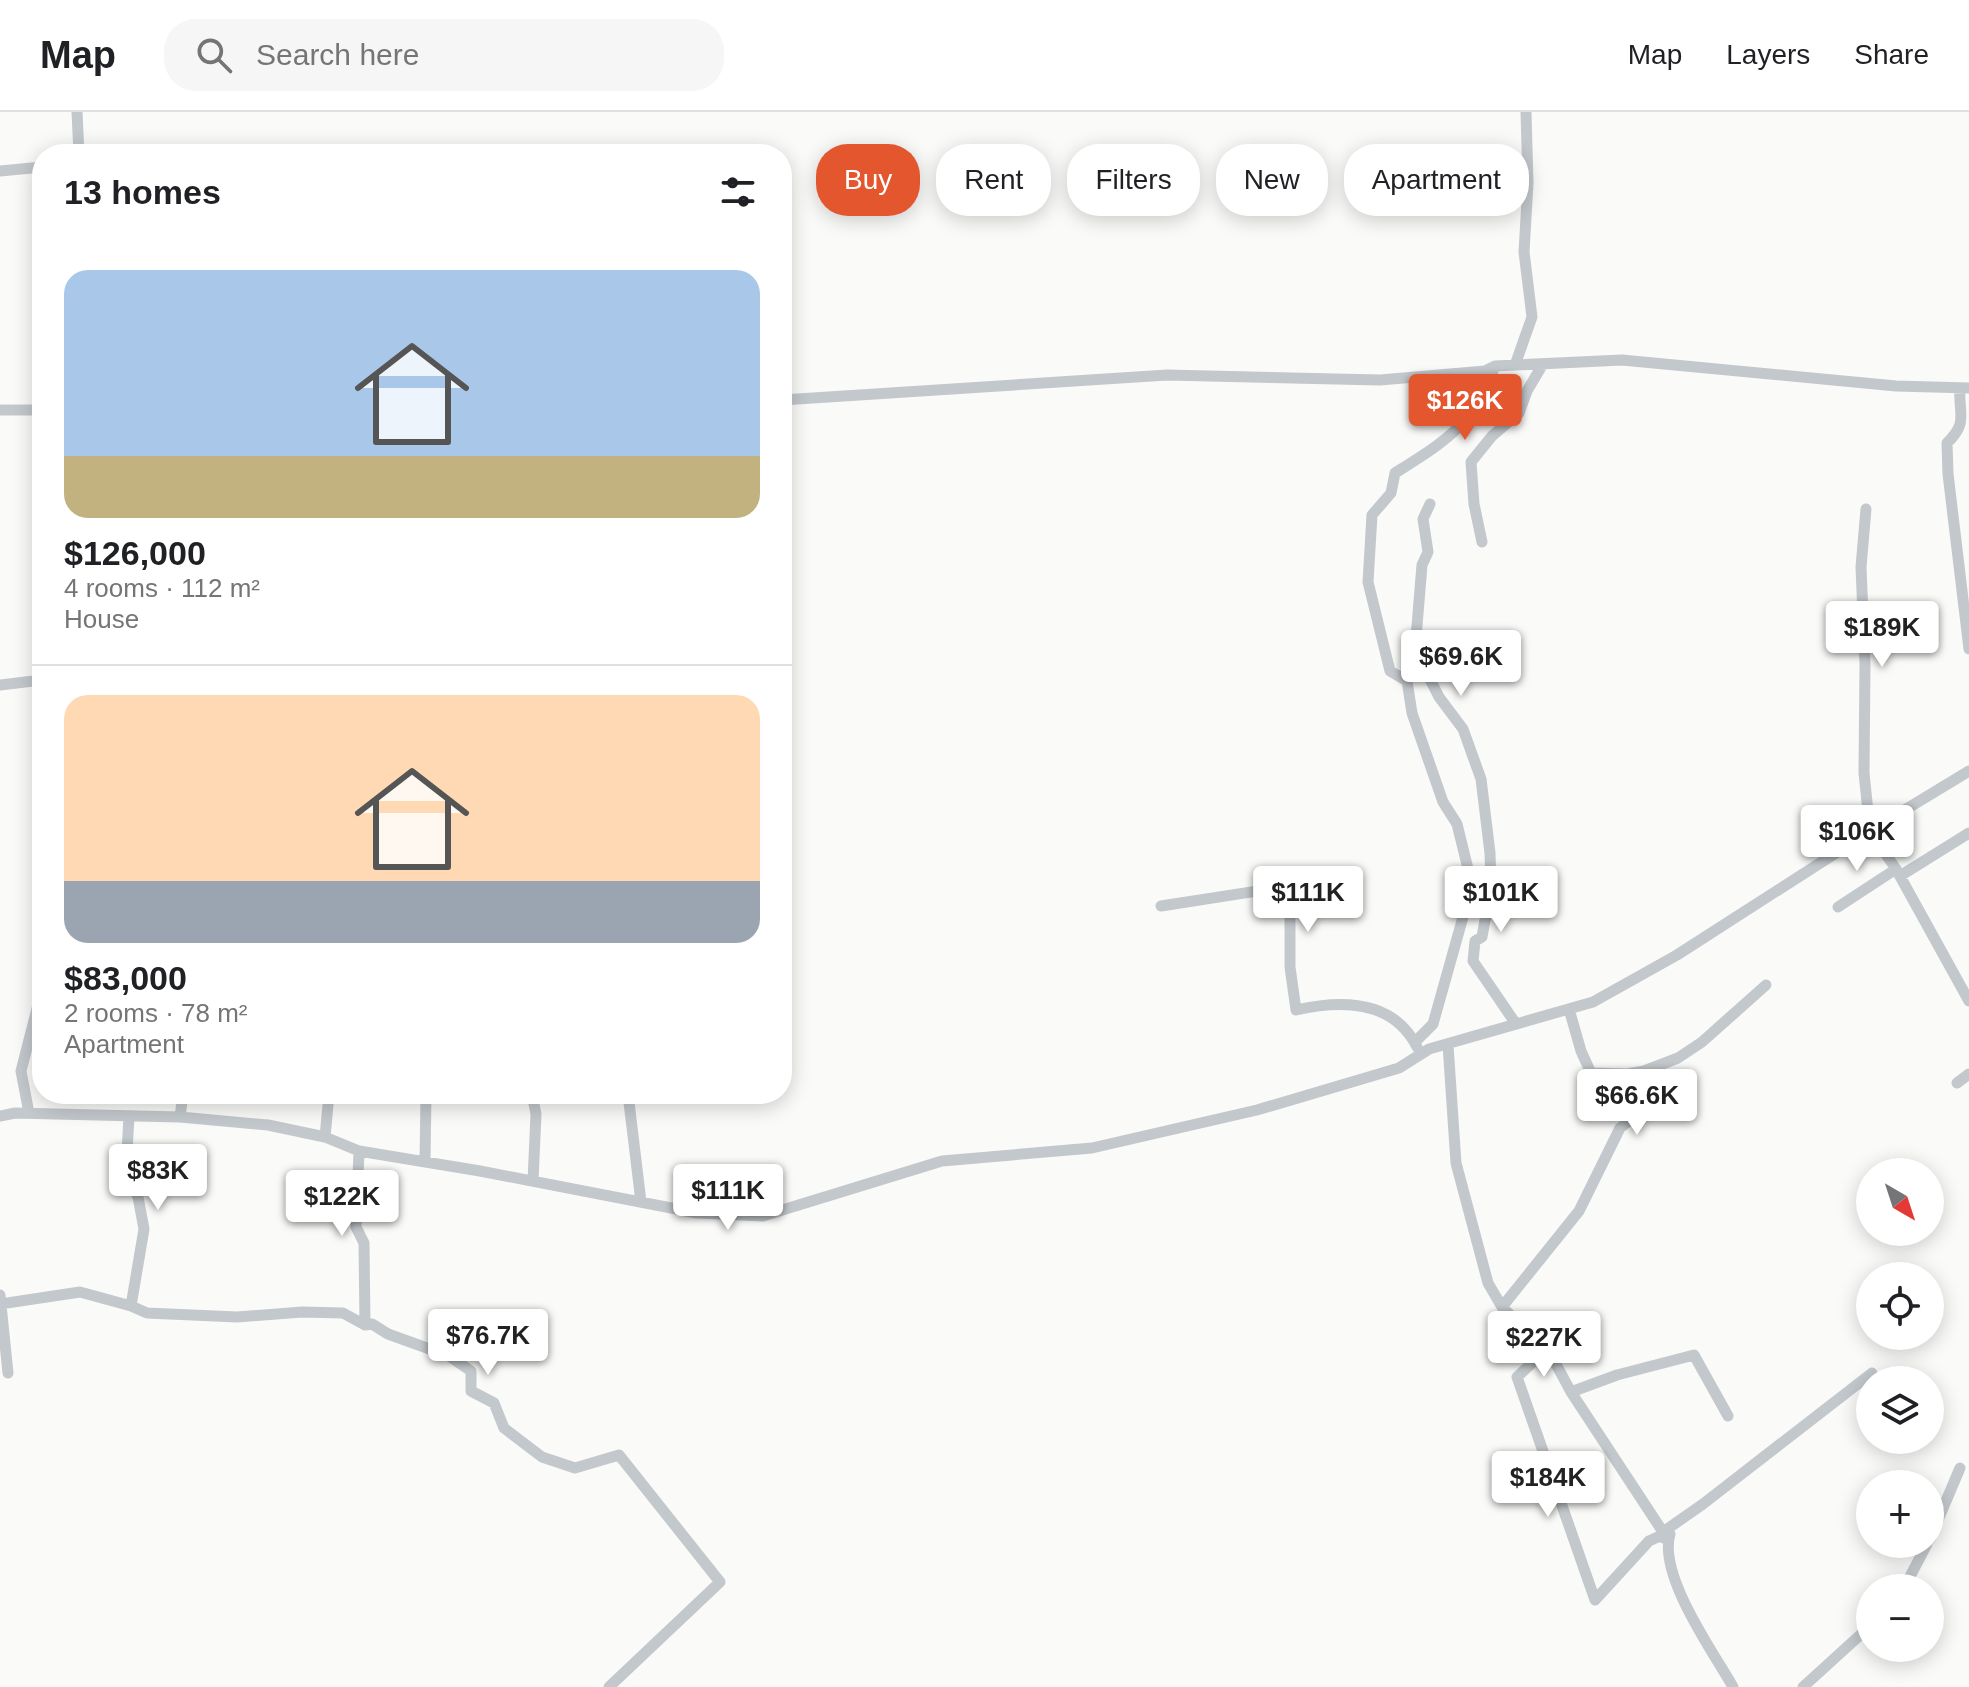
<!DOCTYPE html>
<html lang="en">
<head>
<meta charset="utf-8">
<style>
	:root { --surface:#fff; --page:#f6f6f6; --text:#202124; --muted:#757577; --line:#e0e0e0; --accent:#e4572e }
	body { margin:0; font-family:Helvetica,sans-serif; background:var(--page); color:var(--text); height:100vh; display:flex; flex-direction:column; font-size:30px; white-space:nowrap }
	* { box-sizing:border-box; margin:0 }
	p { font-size:26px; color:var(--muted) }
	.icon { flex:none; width:44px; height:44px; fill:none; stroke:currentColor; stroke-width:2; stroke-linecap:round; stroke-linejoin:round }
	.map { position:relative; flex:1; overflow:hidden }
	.drawer { position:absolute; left:32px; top:32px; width:760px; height:960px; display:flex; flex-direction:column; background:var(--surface); border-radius:32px; box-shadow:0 4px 20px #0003 }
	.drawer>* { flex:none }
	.hud { position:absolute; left:816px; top:32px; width:760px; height:72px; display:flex; gap:16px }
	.needle { width:52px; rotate:141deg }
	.tools { position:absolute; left:1856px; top:1046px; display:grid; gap:16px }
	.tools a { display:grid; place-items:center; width:88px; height:88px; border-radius:50%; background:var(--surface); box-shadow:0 4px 20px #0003; font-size:40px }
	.price { position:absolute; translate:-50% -68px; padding:0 18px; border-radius:8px; background:#fff; color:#222; font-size:26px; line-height:52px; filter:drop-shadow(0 2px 4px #0008) }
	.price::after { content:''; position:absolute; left:50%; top:48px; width:24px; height:18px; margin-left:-12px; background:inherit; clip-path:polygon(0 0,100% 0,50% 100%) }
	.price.active { background:var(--accent); color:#fff }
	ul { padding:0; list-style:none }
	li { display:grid; align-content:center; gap:16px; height:424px; padding:0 32px }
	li+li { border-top:2px solid var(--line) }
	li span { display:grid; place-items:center; height:248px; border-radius:24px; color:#555 }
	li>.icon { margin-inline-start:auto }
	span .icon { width:144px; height:144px; fill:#fffc; stroke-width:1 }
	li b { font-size:34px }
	h2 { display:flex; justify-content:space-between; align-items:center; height:96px; padding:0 32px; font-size:34px }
	.tag { padding:0 28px; border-radius:32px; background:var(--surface); box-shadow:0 4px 20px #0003; font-size:28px; line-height:72px }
	.tag.active { background:var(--accent); color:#fff }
	header { display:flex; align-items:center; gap:48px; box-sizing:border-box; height:112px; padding:0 40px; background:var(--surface); border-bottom:2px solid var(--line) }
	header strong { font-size:38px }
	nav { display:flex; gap:44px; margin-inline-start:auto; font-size:28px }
	.search { width:560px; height:72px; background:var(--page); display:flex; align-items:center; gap:20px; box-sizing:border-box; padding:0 28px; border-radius:32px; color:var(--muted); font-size:30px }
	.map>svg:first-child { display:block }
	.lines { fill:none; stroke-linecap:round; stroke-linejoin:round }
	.minor { stroke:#c3c8cc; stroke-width:11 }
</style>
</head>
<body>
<header>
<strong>Map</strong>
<div class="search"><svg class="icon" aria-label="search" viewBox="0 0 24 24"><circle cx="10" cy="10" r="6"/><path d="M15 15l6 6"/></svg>Search here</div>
<nav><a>Map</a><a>Layers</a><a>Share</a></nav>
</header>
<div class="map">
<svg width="1969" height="1575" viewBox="0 0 1969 1575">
	<rect width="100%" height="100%" fill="#fafaf8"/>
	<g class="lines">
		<!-- minor -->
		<path class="minor" d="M 77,0 L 79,42
			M 0,59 L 42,55
			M 1515,253 L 1532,205 L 1524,140 L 1528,71 L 1526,0
			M 1960,276 C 1958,302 1969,310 1947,331 L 1948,362 L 1969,537
			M 782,288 L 1167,263 L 1380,268 L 1485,259 L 1495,254 L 1622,248 L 1896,274 L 1969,276
			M 0,298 L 42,298
			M 1430,392 L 1423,407 L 1428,440 L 1422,453 L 1415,538 L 1439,585 L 1463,617 L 1481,667 L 1490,741 L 1491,774
			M 1866,397 L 1861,455 L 1865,552 L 1864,661 L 1870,719 L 1896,757 L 1969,889
			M 1482,430 L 1474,392 L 1471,350 L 1492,324 L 1519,301 L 1527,279 L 1543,252
			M 0,573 L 42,568
			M 1900,764 L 1969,721
			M 1472,773 L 1491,774 L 1482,825 L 1475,829 L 1473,849 L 1516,912
			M 1161,794 L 1290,774 L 1290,855 L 1296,898 C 1340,888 1393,887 1417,935
			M 1838,795 L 1896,757
			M 1569,897 L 1581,939 L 1591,961 L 1627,962 L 1644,959
			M 1415,930 L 1433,912 L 1472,773 L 1457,712 L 1443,690 L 1412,601 L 1407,569 L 1390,559 L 1368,470 L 1372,403 L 1391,381 L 1395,361 C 1447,328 1472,314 1495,254
			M 1448,933 L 1456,1051 L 1488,1171 L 1502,1195 L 1550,1241 L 1571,1280 L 1663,1420 L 1670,1422 C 1658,1463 1712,1538 1733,1575
			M 1957,971 L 1969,962
			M 532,982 L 536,1002 L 533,1069
			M 628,982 L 641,1090
			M 29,1001 L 21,959 L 40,885 L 42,855
			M 0,1004 L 15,1001 L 180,1005 L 268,1013 L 325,1025 L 359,1039 L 480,1059 L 697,1101 L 763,1104 L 942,1049 L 1092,1036 L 1257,998 L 1399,956 L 1429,937 L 1593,890 L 1677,843 L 1870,719 L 1969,659
			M 129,1004 L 126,1059 L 138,1085 L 144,1117 L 131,1194
			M 180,1005 L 183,982
			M 325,1025 L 329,982
			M 359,1039 L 356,1115 L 364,1131 L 365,1213
			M 425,1050 L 426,982
			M 0,1183 L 8,1261
			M 0,1192 L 80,1180 L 131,1194 L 147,1201 L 237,1205 L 302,1200 L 343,1201 L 365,1213 L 372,1212 L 388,1222 L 449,1244 L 471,1259 L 471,1279 L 494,1291 L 504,1316 L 542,1345 L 575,1356 L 619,1343 L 720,1470 L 609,1575
			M 1502,1195 L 1579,1099 L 1620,1016 L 1647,995 L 1661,993 L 1644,959 L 1678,946 L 1702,930 L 1766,873
			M 1547,1237 L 1517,1265 L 1595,1488 L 1649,1429 L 1660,1424 L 1668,1428
			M 1571,1280 L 1617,1263 L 1694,1243 L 1728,1304
			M 1663,1420 L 1703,1392 L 1872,1261
			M 1930,1427 L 1960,1356
			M 1904,1476 L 1927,1432
			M 1803,1575 L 1870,1514"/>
	</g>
</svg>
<div class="tools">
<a><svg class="needle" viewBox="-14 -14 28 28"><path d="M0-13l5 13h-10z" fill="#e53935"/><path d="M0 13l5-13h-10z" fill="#757577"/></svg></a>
<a><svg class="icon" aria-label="locate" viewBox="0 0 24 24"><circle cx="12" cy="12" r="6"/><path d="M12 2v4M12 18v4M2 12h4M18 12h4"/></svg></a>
<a><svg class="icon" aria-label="layers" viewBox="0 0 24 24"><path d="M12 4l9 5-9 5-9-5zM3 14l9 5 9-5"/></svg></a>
<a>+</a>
<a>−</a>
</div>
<b class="price active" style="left:1465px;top:330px">$126K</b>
<b class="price" style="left:1882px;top:557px">$189K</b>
<b class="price" style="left:1461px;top:586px">$69.6K</b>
<b class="price" style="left:1857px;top:761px">$106K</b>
<b class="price" style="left:1308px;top:822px">$111K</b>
<b class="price" style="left:1501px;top:822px">$101K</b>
<b class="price" style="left:1637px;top:1025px">$66.6K</b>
<b class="price" style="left:158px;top:1100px">$83K</b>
<b class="price" style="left:728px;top:1120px">$111K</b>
<b class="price" style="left:342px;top:1126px">$122K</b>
<b class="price" style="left:488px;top:1265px">$76.7K</b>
<b class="price" style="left:1544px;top:1267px">$227K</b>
<b class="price" style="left:1548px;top:1407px">$184K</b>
<div class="hud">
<a class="tag active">Buy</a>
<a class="tag">Rent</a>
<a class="tag">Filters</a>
<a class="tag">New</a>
<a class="tag">Apartment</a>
</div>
<section class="drawer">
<h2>13 homes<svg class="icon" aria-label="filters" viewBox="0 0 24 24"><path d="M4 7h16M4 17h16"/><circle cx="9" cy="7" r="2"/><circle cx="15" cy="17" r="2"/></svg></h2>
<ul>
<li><span style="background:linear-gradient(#a9c7e8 75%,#c2b280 0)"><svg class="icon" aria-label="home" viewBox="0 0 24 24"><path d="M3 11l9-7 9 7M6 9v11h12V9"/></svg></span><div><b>$126,000</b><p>4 rooms · 112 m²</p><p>House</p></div></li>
<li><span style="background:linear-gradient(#ffd9b3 75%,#9aa5b1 0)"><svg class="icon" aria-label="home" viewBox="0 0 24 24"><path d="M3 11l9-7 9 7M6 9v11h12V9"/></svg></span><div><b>$83,000</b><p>2 rooms · 78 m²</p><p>Apartment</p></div></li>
</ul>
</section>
</div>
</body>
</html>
